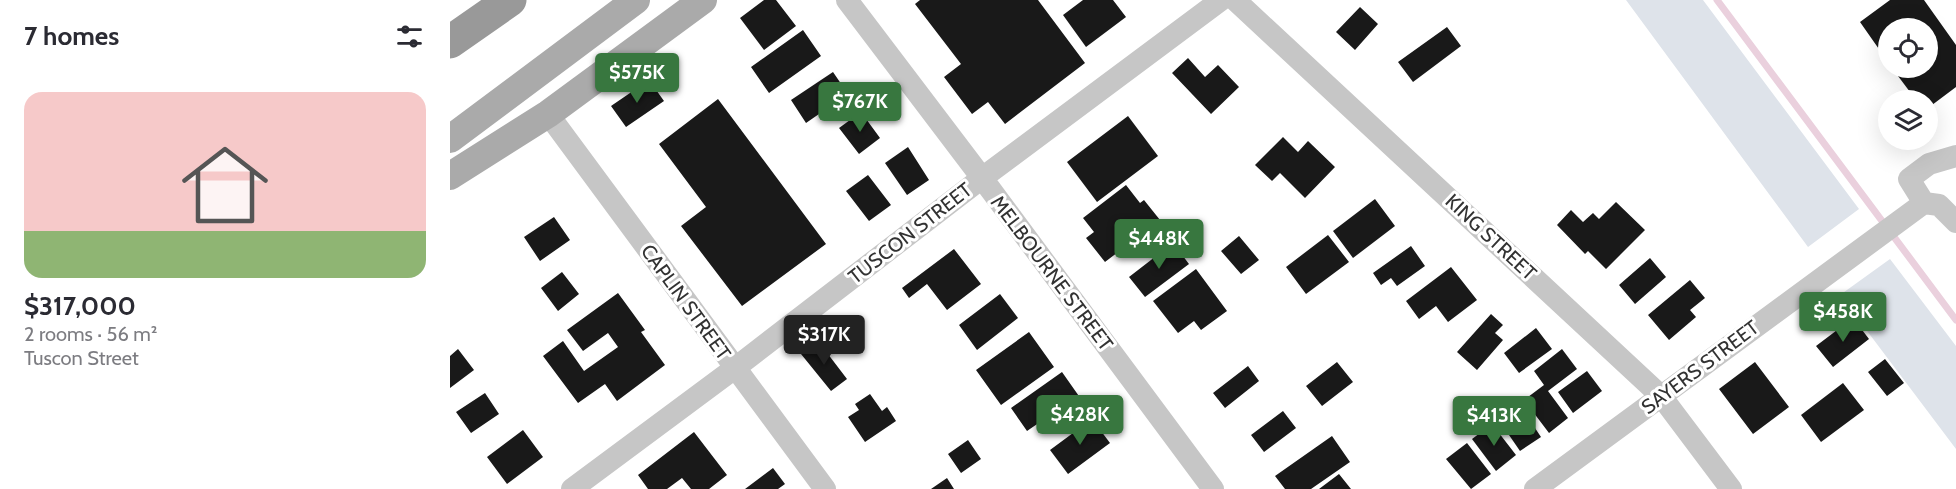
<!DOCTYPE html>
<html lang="en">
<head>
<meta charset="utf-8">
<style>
	:root { --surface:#fff; --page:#f7f7f7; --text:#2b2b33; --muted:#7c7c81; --accent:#38773f }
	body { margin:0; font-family:Cabin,sans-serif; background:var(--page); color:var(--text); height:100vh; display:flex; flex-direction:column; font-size:22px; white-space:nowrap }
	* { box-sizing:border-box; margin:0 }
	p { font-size:20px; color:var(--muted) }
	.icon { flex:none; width:33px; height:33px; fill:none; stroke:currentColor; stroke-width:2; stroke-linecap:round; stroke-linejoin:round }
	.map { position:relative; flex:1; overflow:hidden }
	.details { display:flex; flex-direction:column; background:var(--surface); width:450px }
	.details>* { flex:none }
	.tools { position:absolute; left:1428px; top:18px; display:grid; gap:12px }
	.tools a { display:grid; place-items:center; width:60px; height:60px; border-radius:50%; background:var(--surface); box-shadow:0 6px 24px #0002; font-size:30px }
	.price { position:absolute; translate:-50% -51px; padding:0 14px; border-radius:6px; background:var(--accent); color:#fff; font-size:20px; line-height:39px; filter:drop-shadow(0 2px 3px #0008) }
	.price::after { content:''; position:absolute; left:50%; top:36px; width:18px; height:14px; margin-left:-9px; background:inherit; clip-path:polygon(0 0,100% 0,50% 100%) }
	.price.on { background:#222; color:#fff }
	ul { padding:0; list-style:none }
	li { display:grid; align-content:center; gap:12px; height:318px; padding:0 24px }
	li span { display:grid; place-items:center; height:186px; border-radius:18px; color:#555 }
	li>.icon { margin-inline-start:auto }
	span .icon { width:108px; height:108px; fill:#fffc; stroke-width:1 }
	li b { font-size:26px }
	h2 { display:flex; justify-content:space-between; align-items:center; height:72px; padding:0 24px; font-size:26px }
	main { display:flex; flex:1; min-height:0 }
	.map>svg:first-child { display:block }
	.green { fill:#dee3ea }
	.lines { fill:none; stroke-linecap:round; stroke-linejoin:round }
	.stream { stroke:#ead0dd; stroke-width:7 }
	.building { fill:#191919 }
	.minor { stroke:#c6c6c6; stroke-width:22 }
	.major { stroke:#aaa; stroke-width:28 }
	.highway { stroke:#999; stroke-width:33 }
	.labels { text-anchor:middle; stroke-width:6; stroke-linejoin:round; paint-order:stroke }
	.street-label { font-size:20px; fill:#323232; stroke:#fff }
</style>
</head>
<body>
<main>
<section class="details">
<h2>7 homes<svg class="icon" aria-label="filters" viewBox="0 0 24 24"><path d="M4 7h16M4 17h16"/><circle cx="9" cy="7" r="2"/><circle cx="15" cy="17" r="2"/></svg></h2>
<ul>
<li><span style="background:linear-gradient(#f6c9c9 75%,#8fb573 0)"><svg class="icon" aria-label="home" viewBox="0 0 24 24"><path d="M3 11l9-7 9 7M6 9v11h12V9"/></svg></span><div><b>$317,000</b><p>2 rooms · 56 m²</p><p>Tuscon Street</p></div></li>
</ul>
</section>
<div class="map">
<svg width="1506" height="489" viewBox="0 0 1506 489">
	<rect width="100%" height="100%" fill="#fff"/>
	<!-- green -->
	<path class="green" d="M 1176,0 L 1253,0 L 1409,209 L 1358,247 Z
		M 1440,259 L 1506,346 L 1506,449 L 1390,295 Z"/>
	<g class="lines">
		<!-- stream -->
		<path class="stream" d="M 1267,0 L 1506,320"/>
	</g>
	<!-- building -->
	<path class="building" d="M 314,0 L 326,0 L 346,26 L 314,50 L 290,18 Z
		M 470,0 L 588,0 L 635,63 L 555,124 L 538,102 L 522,114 L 494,77 L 511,64 L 465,4 Z
		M 633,0 L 663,0 L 676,17 L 636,47 L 613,15 Z
		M 1440,0 L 1474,0 L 1506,45 L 1506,87 L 1478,108 L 1478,100 L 1466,100 L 1442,68 L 1478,68 L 1478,28 L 1438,28 L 1438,62 L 1410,22 Z
		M 910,7 L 928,24 L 905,50 L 886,32 Z
		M 997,27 L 1011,46 L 963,82 L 948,62 Z
		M 353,30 L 371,56 L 319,93 L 301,67 Z
		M 738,58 L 755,77 L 768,65 L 789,87 L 761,114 L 722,73 Z
		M 383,72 L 398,94 L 356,123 L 341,100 Z
		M 199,80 L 214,101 L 176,127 L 161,106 Z
		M 268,99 L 376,244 L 292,306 L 231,226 L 256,207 L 209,144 Z
		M 411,112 L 430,138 L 409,154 L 389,128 Z
		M 678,116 L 708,156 L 647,202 L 617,162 Z
		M 833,137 L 848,152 L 858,141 L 885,167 L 855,198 L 830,173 L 822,181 L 805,165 Z
		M 458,147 L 479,180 L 457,195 L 435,163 Z
		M 418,175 L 441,205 L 419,221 L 396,191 Z
		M 676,185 L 690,203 L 694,200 L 710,220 L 655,262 L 636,238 L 644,232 L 633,218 Z
		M 925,199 L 945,226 L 903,258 L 883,231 Z
		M 1166,202 L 1195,230 L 1156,269 L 1138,251 L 1135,254 L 1107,225 L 1121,210 L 1133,222 L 1143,213 L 1149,219 Z
		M 104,217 L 120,240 L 90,261 L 74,237 Z
		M 878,235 L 899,262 L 856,294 L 836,267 Z
		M 789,236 L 809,260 L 791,274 L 771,251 Z
		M 723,243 L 739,264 L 695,297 L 679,277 Z
		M 961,246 L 975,266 L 947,286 L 941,278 L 931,285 L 923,273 Z
		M 504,249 L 531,284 L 497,310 L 477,284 L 459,298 L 452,288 Z
		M 1200,258 L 1216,277 L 1185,304 L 1169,285 Z
		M 1001,267 L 1027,300 L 998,322 L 986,306 L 969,319 L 956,301 Z
		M 746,269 L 777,311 L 751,330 L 744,321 L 728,333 L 703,301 Z
		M 112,272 L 129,294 L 108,311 L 91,288 Z
		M 1240,280 L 1255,298 L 1240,310 L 1246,317 L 1219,340 L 1198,315 Z
		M 168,293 L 195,330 L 191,332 L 215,365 L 167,401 L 155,384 L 128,403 L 93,356 L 113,341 L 134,371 L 168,347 L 158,333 L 133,351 L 117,330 Z
		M 550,294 L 568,318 L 527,350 L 509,325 Z
		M 1041,314 L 1053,325 L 1045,333 L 1053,340 L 1027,370 L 1007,352 Z
		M 1403,318 L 1419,339 L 1383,367 L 1366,346 Z
		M 1086,328 L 1102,349 L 1069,373 L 1054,353 Z
		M 579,332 L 604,367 L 551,405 L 526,370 Z
		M 368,341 L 397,379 L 381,391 L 351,354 Z
		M 8,349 L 24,370 L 0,388 L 0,356 Z
		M 1112,349 L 1127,369 L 1098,391 L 1118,418 L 1099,433 L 1074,400 L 1094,385 L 1084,371 Z
		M 1435,359 L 1454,383 L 1437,396 L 1418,372 Z
		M 887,362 L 903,382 L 872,406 L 856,386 Z
		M 1305,362 L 1339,407 L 1303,434 L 1269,389 Z
		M 798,366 L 809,381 L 775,408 L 763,393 Z
		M 1137,371 L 1152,391 L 1123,413 L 1108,392 Z
		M 612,372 L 638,409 L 622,421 L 612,407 L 577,431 L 561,408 Z
		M 1393,383 L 1414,410 L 1371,442 L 1351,415 Z
		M 35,393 L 49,414 L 21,433 L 6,412 Z
		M 420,394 L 432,411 L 437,407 L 446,421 L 415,442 L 398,417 L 409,410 L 405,404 Z
		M 1069,404 L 1091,437 L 1070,451 L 1048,419 Z
		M 833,411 L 846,428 L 814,452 L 801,435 Z
		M 642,419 L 660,443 L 618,474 L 600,450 Z
		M 1042,424 L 1066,455 L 1046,471 L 1022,439 Z
		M 73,430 L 93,457 L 57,484 L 37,457 Z
		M 244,432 L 277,475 L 259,489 L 241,489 L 232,478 L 217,489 L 198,489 L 188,475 Z
		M 882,436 L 900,462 L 861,489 L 835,489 L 825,476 Z
		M 518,440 L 531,459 L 511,473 L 498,454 Z
		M 1017,443 L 1041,474 L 1021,489 L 996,459 Z
		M 323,468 L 335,484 L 328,489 L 295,489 Z
		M 889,474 L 901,489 L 869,489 Z
		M 497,478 L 504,489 L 481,489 Z"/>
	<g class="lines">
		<!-- minor -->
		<path class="minor" d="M 397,0 L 532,178 L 763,489
			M 785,0 L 1211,396 L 1281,489
			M 98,114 L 375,489
			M 1474,203 L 1459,179 L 1479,164 L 1506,156
			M 1474,203 L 1489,205 L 1506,222
			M 122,489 L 285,368 L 532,178 L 771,0
			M 1085,489 L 1474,203"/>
		<!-- major -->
		<path class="major" d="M 0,139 L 186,0
			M 0,176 L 98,114 L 253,0"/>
		<!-- highway -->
		<path class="highway" d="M 0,42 L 60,0"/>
	</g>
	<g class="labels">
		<!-- street labels -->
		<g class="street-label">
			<text transform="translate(460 233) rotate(-38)" y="7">TUSCON STREET</text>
			<text transform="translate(1041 237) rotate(43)" y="7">KING STREET</text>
			<text transform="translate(602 273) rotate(53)" y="7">MELBOURNE STREET</text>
			<text transform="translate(236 302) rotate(54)" y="7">CAPLIN STREET</text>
			<text transform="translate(1250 367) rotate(-37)" y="7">SAYERS STREET</text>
		</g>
	</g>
</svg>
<div class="tools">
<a><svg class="icon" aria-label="locate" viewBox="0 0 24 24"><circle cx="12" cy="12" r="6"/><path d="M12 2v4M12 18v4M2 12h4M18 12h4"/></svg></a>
<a><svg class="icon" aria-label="layers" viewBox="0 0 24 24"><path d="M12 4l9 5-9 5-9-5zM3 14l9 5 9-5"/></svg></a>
</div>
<b class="price" style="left:187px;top:104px">$575K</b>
<b class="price" style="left:410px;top:133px">$767K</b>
<b class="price" style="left:709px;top:270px">$448K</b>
<b class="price" style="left:1393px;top:343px">$458K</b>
<b class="price on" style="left:374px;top:366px">$317K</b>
<b class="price" style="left:630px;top:446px">$428K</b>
<b class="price" style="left:1044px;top:447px">$413K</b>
</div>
</main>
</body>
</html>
